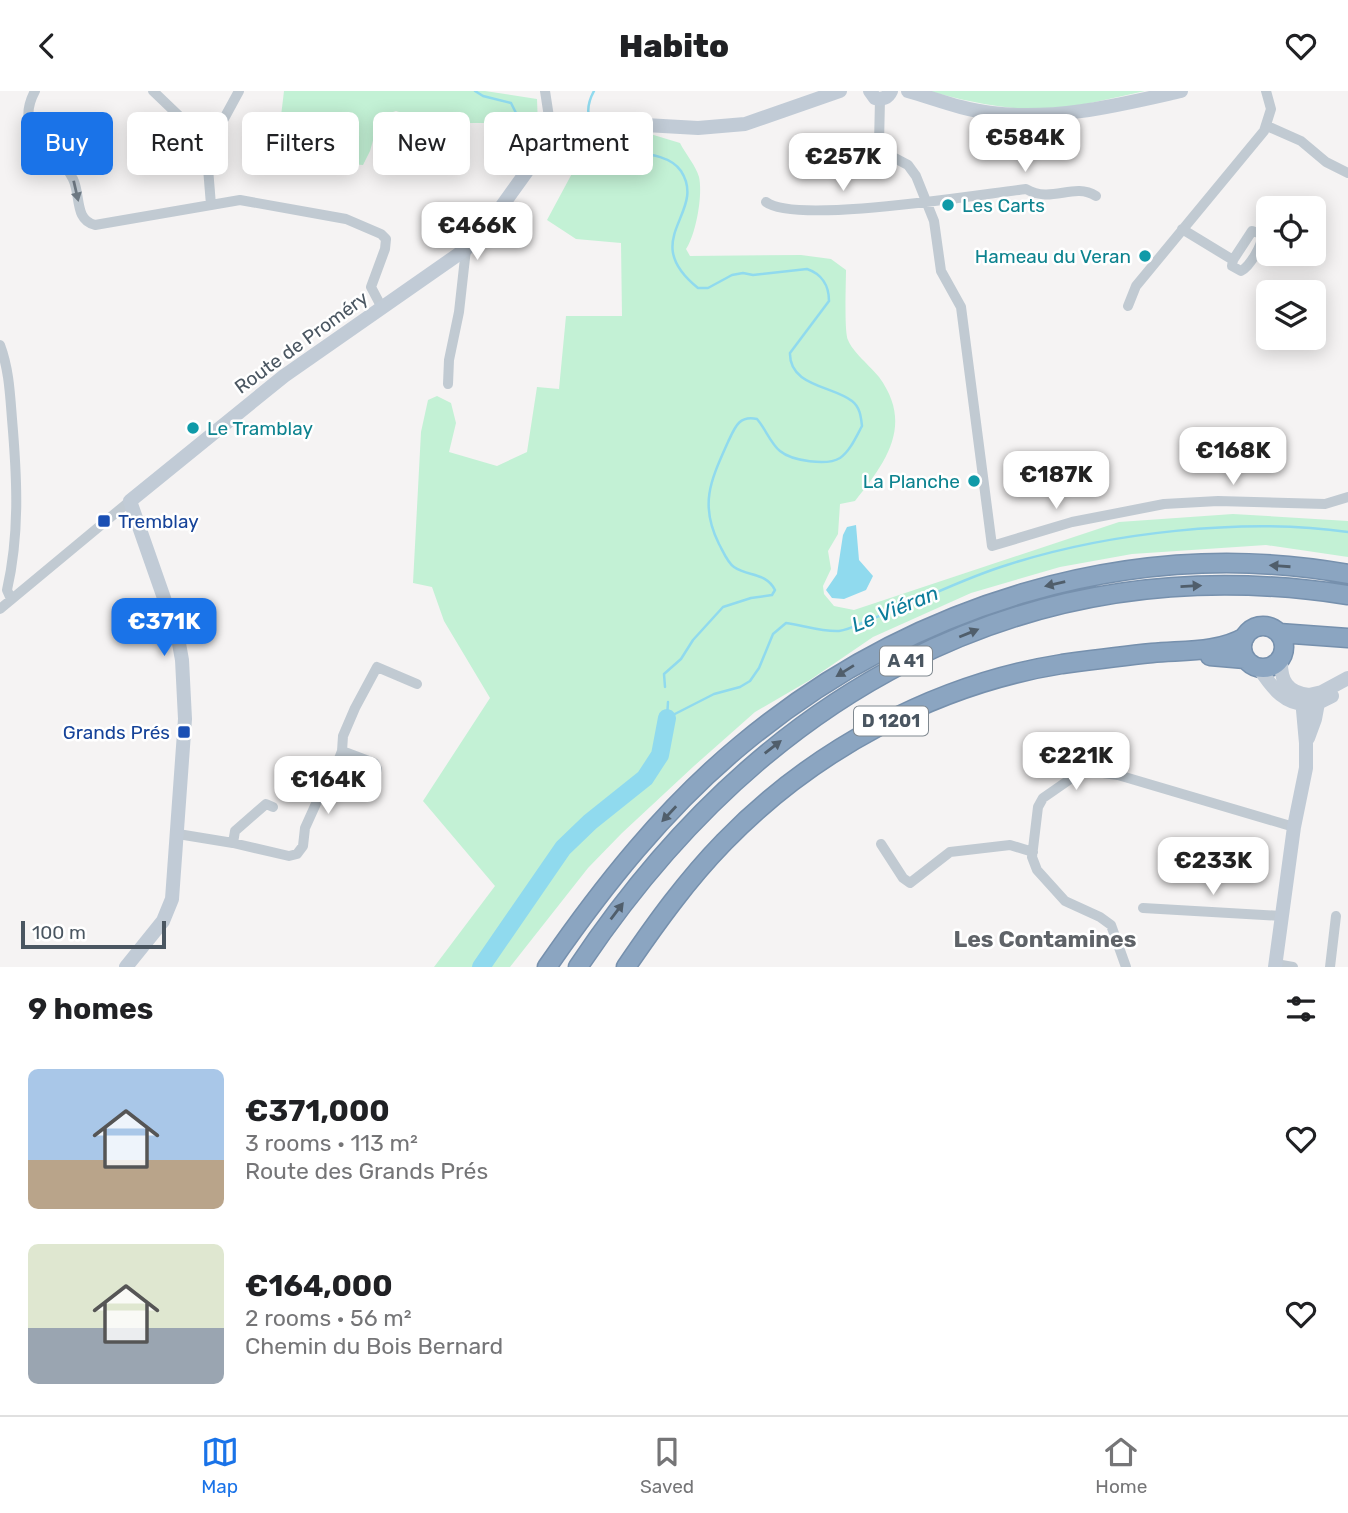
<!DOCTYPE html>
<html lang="en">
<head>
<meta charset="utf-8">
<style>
	:root { --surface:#fff; --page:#f6f6f6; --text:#202124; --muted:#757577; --line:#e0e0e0; --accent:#1a73e8 }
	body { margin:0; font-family:Rubik,sans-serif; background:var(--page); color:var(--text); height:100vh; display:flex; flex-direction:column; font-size:26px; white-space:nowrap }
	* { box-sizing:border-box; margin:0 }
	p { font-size:23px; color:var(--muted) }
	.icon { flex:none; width:38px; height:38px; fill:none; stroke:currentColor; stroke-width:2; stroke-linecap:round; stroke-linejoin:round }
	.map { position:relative; height:876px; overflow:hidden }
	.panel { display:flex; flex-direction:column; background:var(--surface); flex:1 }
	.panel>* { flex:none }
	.banner { position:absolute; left:21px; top:21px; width:700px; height:63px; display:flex; gap:14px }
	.fabs { position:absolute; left:1256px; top:105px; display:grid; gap:14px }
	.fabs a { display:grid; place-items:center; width:70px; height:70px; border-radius:10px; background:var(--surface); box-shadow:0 4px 18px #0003; font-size:35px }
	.scale { position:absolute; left:21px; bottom:18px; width:145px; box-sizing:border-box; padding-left:7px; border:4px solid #4a5661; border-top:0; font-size:19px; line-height:24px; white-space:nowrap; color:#4a5661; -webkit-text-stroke:5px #fff; paint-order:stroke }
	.price { position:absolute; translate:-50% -60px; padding:0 16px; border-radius:14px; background:#fff; color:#222; font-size:23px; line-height:46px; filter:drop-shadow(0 2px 4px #0008) }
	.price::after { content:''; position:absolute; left:50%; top:42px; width:21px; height:16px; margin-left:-10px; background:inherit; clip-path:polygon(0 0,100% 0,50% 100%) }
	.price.current { background:var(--accent); color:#fff }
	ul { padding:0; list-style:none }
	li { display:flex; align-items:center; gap:21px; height:175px; padding:0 28px }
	li span { display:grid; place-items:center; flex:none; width:196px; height:140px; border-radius:10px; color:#555 }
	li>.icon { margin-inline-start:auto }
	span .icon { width:84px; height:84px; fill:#fffc; stroke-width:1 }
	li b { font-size:30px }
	h2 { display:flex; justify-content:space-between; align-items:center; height:84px; padding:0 28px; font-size:30px }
	.tag { padding:0 24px; border-radius:10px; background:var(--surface); box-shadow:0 4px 18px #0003; font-size:24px; line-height:63px }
	.tag.current { background:var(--accent); color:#fff }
	header { display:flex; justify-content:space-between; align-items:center; height:91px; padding:0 28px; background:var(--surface); font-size:32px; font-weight:800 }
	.tabs { display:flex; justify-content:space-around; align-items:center; height:98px; border-top:2px solid var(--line); background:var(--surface); font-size:19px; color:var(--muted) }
	.tabs a { display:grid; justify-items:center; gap:4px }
	.tabs .current { color:var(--accent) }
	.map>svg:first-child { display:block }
	.green { fill:#c3f1d5 }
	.water { fill:#90daee }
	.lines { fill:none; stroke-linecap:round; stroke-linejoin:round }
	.stream { stroke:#90daee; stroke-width:2.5 }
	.river { stroke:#90daee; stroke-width:18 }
	.highway-casing { stroke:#7690ad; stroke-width:21 }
	.street { stroke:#c1cad2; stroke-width:10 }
	.secondary { stroke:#c1cbd6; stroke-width:14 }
	.highway { stroke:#8ba5c1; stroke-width:18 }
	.oneway { fill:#6e7983 }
	.oneway2 { fill:#505e6b }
	.culture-dot { fill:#0f9aa8; stroke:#fff; stroke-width:2.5 }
	.transit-dot { fill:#1a4fb4; stroke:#fff; stroke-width:2.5 }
	.labels { text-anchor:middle; stroke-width:5; stroke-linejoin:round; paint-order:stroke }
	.shield { fill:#fff; stroke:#808990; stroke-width:2 }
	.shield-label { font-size:18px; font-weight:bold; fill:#4a5661 }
	.culture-label { font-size:19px; fill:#0d838f; stroke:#fff; text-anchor:start }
	.street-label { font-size:19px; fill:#4a5661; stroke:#fff }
	.transit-label { font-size:19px; fill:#164399; stroke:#fff; text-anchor:start }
	.water-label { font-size:21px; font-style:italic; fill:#0c7c9b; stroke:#fff }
	.quarter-label { font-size:23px; font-weight:bold; fill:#5f6368; stroke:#fff }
</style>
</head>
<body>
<header><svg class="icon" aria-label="back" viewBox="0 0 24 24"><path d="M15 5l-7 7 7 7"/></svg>Habito<svg class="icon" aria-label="heart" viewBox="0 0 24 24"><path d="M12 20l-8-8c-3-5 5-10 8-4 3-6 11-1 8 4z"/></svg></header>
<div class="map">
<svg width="1348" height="876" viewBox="0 0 1348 876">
	<rect width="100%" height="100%" fill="#f5f3f3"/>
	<!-- green -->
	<path class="green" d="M 284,0 L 485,0 L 537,8 L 538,35 L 529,45 L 500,50 L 491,47 L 489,32 L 464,32 L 446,37 L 396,20 L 387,23 L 378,32 L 370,60 L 363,74 L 276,67 Z
		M 929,0 L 1145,0 C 1107,8 1065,20 1026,18 C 994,16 960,9 929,0 Z
		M 615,38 L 647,42 L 680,52 C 685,62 696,75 699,86 C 703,104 696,143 686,158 L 690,165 L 801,164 L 831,168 L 846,179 C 846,192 844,241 848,249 C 852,260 871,276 879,286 C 914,334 886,371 855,410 L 840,413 L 838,443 L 828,460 L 831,478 L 823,495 L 824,503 L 834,515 L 854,519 L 1119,431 L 1233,423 L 1348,430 L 1348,466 L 1266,454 L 1132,463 L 1060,476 L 971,502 L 873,546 L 810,589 L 755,621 L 694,675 L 622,742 L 588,777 L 510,876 L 434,876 L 495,795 L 423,710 L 490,607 L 444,530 L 432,496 L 413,492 L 421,341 L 428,309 L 437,305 L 451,312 L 456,332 L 449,361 L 497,375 L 527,361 L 537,296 L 559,298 L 566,225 L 622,225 L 621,152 L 576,148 L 547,129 L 576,75 L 568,60 Z"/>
	<!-- water -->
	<path class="water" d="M 856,434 L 859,469 L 873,485 L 866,499 L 844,508 L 832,507 L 826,499 L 837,483 L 843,444 L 847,436 Z"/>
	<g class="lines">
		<!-- stream -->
		<path class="stream" d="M 475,0 L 483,5 L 511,12 L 520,30 L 529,29
			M 592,33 C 586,23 588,11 594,0
			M 597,42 C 601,49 607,58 616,61 C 620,62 627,61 632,61 C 648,63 671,65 681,80 C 708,122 637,148 698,197 L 708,197 L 732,184 L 743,182 L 753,184 L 807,178 C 822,183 829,195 829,210 L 790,262 C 789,295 833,295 852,310 C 860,316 861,326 862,335 C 856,346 850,360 840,367 C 827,375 792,370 780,360 C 771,353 765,337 757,328 C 739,324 735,336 728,351 C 711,389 699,413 719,453 C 723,460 727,471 734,476 C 748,486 766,481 775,499 L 772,504 L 751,507 L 723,516 L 693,549 L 681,568 L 664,583 L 665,596
			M 667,627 L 714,603 L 740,596 L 750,590 L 759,577 L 773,543 L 786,532 C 802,534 822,541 839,540 C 850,539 863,531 874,527 C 919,511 961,488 1007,474 C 1106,442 1244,426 1348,441
			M 667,627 L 668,611"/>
		<!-- river -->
		<path class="river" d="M 481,876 L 563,757 L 590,731 L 645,687 L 660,664 L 667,627"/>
		<!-- highway casing -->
		<g class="highway-casing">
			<path id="highway" d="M1242 556a21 21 0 1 1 42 0a21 21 0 1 1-42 0Z
				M 1279,542 L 1348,547
				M 1210,565 L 1245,568
				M 547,876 C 603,795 665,717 741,654 C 909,514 1131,444 1348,483
				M 578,876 C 757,608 1019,453 1348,504
				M 626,876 C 656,832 687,789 724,751 C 813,659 936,593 1062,573 C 1092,569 1122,565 1152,562 C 1183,559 1217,562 1245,546"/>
		</g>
		<!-- street -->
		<path class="street" d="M 35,0 C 11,45 58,56 73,88 C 81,104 74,129 95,134 L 240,109 L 346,128 L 381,143 L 386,148 L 385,158 L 371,196 L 381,215
			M 153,0 L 198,43 L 210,50
			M 545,0 L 551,39
			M 880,8 L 879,53 L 887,63 L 908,74 L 916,85 L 934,130 L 941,180 L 961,216 L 992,455 L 1072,431 L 1164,413 L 1218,410 L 1325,413 L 1348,406
			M 1267,35 L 1301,50 L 1326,71 L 1348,82
			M 766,111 C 796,134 981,103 1026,98 C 1052,113 1073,91 1096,105
			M 211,114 L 208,77 L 208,57 L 239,0
			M 1182,138 L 1233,169 L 1232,175 L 1241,180 C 1250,175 1263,154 1262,143 L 1252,140 L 1233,169
			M 1259,141 L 1269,125
			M 1128,215 L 1136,195 L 1264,40 L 1271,18 L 1266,0
			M 0,254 C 9,278 10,303 12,328 C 17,386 20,442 7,499 L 11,508
			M 448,293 L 449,269 L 459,221 L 466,158
			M 0,518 L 130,410
			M 335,678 L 369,690 L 374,687 L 377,678 L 374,672 L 342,660
			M 178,743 L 233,752 L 289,765 L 297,763 L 303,755 L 305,737 L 328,686 L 335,678 L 342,660 L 343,645 L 355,617 L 377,576 L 417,593
			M 233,752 L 235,740 L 266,713 L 273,716
			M 881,753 L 903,787 L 910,792 L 950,761 L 1010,754 L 1033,761
			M 1143,817 L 1281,825
			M 1276,873 L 1293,876
			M 1126,876 L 1111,834 L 1100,826 L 1065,810 L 1037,779 L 1032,766 L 1038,716 L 1043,707 L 1079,682 L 1088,680 L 1118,684 L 1294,736
			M 1330,876 L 1336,825"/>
		<!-- secondary -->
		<path class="secondary" d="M 870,0 L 875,7 C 882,9 888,7 891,0
			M 908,0 C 936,8 963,19 992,22 C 1056,30 1119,14 1181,0
			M 561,49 L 610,32 L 698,37 L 745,33 L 840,0
			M 545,55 L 542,47 L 548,40 L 558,42 L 561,49
			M 1281,568 C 1280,589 1287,602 1309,604
			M 1259,577 C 1272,597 1286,616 1312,613
			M 1308,647 L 1315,628 L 1318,612 L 1332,605
			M 126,876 L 163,830 L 172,808 L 185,628 L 182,569 L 178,547 L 130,410 L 284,285 L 466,158 L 489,133 L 545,55
			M 1275,876 L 1294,736 L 1306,677 L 1306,652 L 1303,619 L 1309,604 L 1322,601 L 1348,587"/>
		<!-- highway -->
		<use href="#highway" class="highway"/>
	</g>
	<!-- one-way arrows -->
	<defs><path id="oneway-solid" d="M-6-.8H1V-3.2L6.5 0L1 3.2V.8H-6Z" transform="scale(1.75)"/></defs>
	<use class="oneway" href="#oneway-solid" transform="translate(76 100) rotate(77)"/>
	<g class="oneway2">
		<use href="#oneway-solid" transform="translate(1280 475) rotate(-176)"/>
		<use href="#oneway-solid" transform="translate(1055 493) rotate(167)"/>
		<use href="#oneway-solid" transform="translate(1191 495) rotate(-3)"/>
		<use href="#oneway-solid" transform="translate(969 542) rotate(-22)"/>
		<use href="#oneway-solid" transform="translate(845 580) rotate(148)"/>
		<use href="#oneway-solid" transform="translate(773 656) rotate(-38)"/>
		<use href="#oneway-solid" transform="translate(669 723) rotate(133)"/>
		<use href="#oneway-solid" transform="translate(617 820) rotate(-53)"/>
	</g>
	<!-- markers -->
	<g class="culture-dot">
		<circle cx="948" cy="114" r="7"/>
		<circle cx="1145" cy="165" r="7"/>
		<circle cx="193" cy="337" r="7"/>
		<circle cx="974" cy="390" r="7"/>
	</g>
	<g class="transit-dot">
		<rect x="97" y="423" width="14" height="14" rx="3.5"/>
		<rect x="177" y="634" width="14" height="14" rx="3.5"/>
	</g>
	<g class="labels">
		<!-- shield labels -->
		<g class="shield">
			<rect x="880" y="555.5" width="52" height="29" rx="5"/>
			<rect x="854" y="615.5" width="74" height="29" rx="5"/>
		</g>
		<g class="shield-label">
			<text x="906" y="576">A 41</text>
			<text x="891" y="636">D 1201</text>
		</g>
		<!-- culture labels -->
		<g class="culture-label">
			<text x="962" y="121">Les Carts</text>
			<text x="1131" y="172" text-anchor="end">Hameau du Veran</text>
			<text x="207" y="344">Le Tramblay</text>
			<text x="960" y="397" text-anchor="end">La Planche</text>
		</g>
		<!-- street labels -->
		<g class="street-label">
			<text transform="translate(301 251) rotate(-36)" y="7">Route de Proméry</text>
		</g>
		<!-- transit labels -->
		<g class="transit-label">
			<text x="118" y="437">Tremblay</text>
			<text x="170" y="648" text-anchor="end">Grands Prés</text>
		</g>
		<!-- water labels -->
		<g class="water-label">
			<text transform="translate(895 518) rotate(-22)" y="7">Le Viéran</text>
		</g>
		<!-- quarter labels -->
		<g class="quarter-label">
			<text x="1045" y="856">Les Contamines</text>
		</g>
	</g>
</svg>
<div class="fabs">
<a><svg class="icon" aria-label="locate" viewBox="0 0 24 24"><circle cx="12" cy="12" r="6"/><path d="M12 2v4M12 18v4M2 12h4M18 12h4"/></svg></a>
<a><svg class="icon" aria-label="layers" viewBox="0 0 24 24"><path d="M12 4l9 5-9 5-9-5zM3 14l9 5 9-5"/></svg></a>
</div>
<div class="scale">100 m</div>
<b class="price" style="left:1025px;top:83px">€584K</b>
<b class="price" style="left:843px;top:102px">€257K</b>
<b class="price" style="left:477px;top:171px">€466K</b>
<b class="price" style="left:1233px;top:396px">€168K</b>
<b class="price" style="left:1056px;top:420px">€187K</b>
<b class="price current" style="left:164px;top:567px">€371K</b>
<b class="price" style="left:1076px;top:701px">€221K</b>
<b class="price" style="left:328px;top:725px">€164K</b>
<b class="price" style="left:1213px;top:806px">€233K</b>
<div class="banner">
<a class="tag current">Buy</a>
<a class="tag">Rent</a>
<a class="tag">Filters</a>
<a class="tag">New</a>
<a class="tag">Apartment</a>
</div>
</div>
<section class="panel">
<h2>9 homes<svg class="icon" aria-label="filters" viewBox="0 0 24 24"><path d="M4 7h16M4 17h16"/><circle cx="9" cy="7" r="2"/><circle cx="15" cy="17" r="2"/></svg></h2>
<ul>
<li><span style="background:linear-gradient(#a9c7e8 65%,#b9a48a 0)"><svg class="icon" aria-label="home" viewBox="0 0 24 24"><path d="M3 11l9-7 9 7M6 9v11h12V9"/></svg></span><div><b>€371,000</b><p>3 rooms · 113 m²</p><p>Route des Grands Prés</p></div><svg class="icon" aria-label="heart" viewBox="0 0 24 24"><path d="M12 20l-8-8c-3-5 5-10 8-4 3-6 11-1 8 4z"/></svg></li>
<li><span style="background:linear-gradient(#dfe7d0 60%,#9aa5b1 0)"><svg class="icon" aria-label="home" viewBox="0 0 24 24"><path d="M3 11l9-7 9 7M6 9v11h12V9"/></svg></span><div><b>€164,000</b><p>2 rooms · 56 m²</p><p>Chemin du Bois Bernard</p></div><svg class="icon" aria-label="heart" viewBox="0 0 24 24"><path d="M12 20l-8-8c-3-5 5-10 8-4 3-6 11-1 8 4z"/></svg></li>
</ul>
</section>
<nav class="tabs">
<a class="current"><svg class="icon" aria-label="map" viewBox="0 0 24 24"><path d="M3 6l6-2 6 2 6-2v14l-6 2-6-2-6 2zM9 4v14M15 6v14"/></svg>Map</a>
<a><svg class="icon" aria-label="saved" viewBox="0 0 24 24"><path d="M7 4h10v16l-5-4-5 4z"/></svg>Saved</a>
<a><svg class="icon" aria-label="home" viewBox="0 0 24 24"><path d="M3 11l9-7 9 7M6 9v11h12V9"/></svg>Home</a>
</nav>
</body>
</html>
